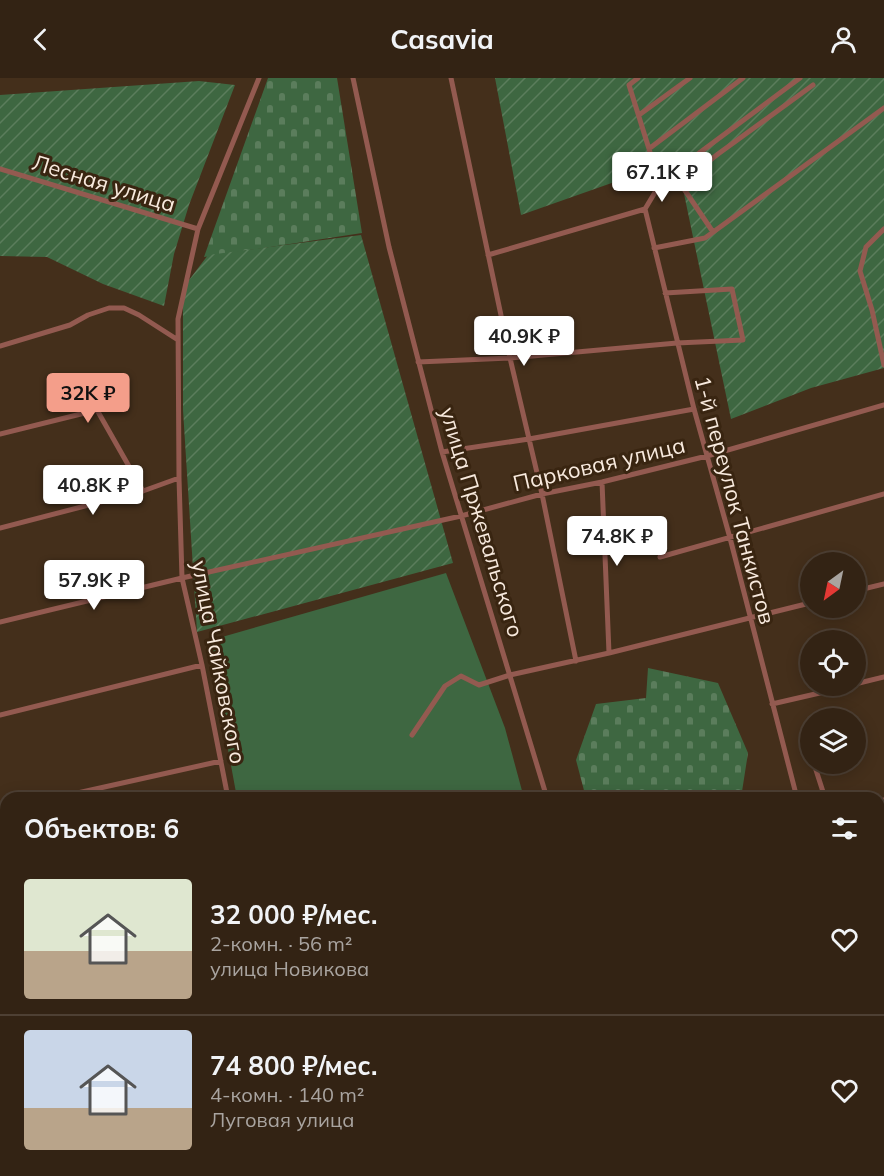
<!DOCTYPE html>
<html lang="ru">
<head>
<meta charset="utf-8">
<style>
	:root { --surface:#332314; --page:#3e2f22; --text:#f1f3f6; --muted:#a9a4a0; --line:#4e4034; --accent:#f49e8a }
	body { margin:0; font-family:Mulish,sans-serif; background:var(--page); color:var(--text); height:100vh; display:flex; flex-direction:column; font-size:22px; white-space:nowrap }
	* { box-sizing:border-box; margin:0 }
	p { font-size:20px; color:var(--muted) }
	.icon { flex:none; width:33px; height:33px; fill:none; stroke:currentColor; stroke-width:2; stroke-linecap:round; stroke-linejoin:round }
	.map { position:relative; flex:1; overflow:hidden }
	.side { position:absolute; left:0px; top:714px; width:885px; height:384px; display:flex; flex-direction:column; background:var(--surface); border-radius:18px 18px 0 0; box-shadow:0 3px 15px #0003,0 0 0 2px var(--line) }
	.side>* { flex:none }
	.needle { width:39px; rotate:213deg }
	.buttons { position:absolute; left:800px; top:474px; display:grid; gap:12px }
	.buttons a { display:grid; place-items:center; width:66px; height:66px; border-radius:50%; background:var(--surface); box-shadow:0 3px 15px #0003,0 0 0 2px var(--line); font-size:30px }
	.price { position:absolute; translate:-50% -51px; padding:0 14px; border-radius:6px; background:#fff; color:#222; font-size:20px; line-height:39px; filter:drop-shadow(0 2px 3px #0008) }
	.price::after { content:''; position:absolute; left:50%; top:36px; width:18px; height:14px; margin-left:-9px; background:inherit; clip-path:polygon(0 0,100% 0,50% 100%) }
	.price.active { background:var(--accent); color:#111 }
	ul { padding:0; list-style:none }
	li { display:flex; align-items:center; gap:18px; height:150px; padding:0 24px }
	li+li { border-top:2px solid var(--line) }
	li span { display:grid; place-items:center; flex:none; width:168px; height:120px; border-radius:6px; color:#555 }
	li>.icon { margin-inline-start:auto }
	span .icon { width:72px; height:72px; fill:#fffc; stroke-width:1 }
	li b { font-size:26px }
	h2 { display:flex; justify-content:space-between; align-items:center; height:72px; padding:0 24px; font-size:26px }
	header { display:flex; justify-content:space-between; align-items:center; height:78px; padding:0 24px; background:var(--surface); font-size:27px; font-weight:700 }
	.map>svg:first-child { display:block }
	.green { fill:#3e6741 }
	.cemetery { fill:url(#cemetery-stones) }
	.garden { fill:url(#garden-furrows) }
	.water { fill:url(#water-rules) }
	.lines { fill:none; stroke-linecap:round; stroke-linejoin:round }
	.minor { stroke:#935a50; stroke-width:5 }
	.tertiary { stroke:#935a50; stroke-width:6 }
	.labels { text-anchor:middle; stroke-width:6; stroke-linejoin:round; paint-order:stroke }
	.street-label { font-size:22px; fill:#f8eade; stroke:#392511 }
</style>
</head>
<body>
<header><svg class="icon" aria-label="back" viewBox="0 0 24 24"><path d="M15 5l-7 7 7 7"/></svg>Casavia<svg class="icon" aria-label="person" viewBox="0 0 24 24"><circle cx="12" cy="8" r="4"/><path d="M4 21q1-7 8-7t8 7"/></svg></header>
<div class="map">
<svg width="884" height="1098" viewBox="0 0 884 1098">
	<defs>
		<pattern id="cemetery-stones" width="16" height="16" patternUnits="userSpaceOnUse" patternTransform="scale(1.5)"><rect width="16" height="16" fill="#3e6741"/><path d="M2 7V4a2 2 0 0 1 4 0v3zM10 15v-3a2 2 0 0 1 4 0v3z" fill="#5b7d5c"/></pattern>
		<pattern id="garden-furrows" width="10" height="10" patternUnits="userSpaceOnUse" patternTransform="scale(1.5)"><rect width="10" height="10" fill="#3e6741"/><path d="M-1 1l2-2M0 10L10 0M9 11l2-2" fill="none" stroke="#5b7d5c"/></pattern>
		<pattern id="water-rules" width="6" height="5" patternUnits="userSpaceOnUse" patternTransform="scale(1.5)"><rect width="6" height="5" fill="#23656d"/><path d="M0 2.5h6" fill="none" stroke="#447b81"/></pattern>
	</defs>
	<rect width="100%" height="100%" fill="#442f1b"/>
	<!-- green -->
	<path class="green" d="M 446,495 L 505,650 L 524,720 L 237,720 L 208,563 Z
		M 77,1092 L 116,1092 L 118,1098 L 62,1098 Z"/>
	<!-- cemetery -->
	<path class="cemetery" d="M 268,0 L 337,0 L 362,155 L 204,179 Z
		M 648,590 L 718,605 L 748,675 L 741,720 L 586,720 L 576,682 L 596,626 L 646,620 Z"/>
	<!-- garden -->
	<path class="garden" d="M 495,0 L 884,0 L 884,290 L 811,310 L 731,341 L 678,87 L 623,101 L 521,137 Z
		M 199,3 L 235,7 L 189,127 L 174,176 L 164,228 L 103,206 L 47,179 L 0,178 L 0,17 Z
		M 361,157 L 453,485 L 197,554 L 183,332 L 183,210 L 208,177 Z"/>
	<!-- water -->
	<path class="water" d="M 701,1092 L 807,1092 L 809,1098 L 697,1098 L 696,1097 Z"/>
	<g class="lines">
		<!-- minor -->
		<path class="minor" d="M 353,0 L 389,169 L 442,374 L 547,720
			M 451,0 L 510,280 L 542,416 L 576,583
			M 638,0 L 629,7 L 660,106
			M 639,37 L 690,0
			M 650,70 L 743,0
			M 0,91 L 198,151
			M 645,131 L 694,331 L 730,460 L 797,720
			M 884,151 L 866,169 L 860,193 L 872,232 L 884,287
			M 713,154 L 682,108 L 686,101 L 718,76 L 813,7
			M 654,170 L 705,160 L 884,30
			M 488,177 L 645,131 L 660,106 L 683,87 L 800,0
			M 0,268 L 70,247 L 88,237 L 109,230 L 124,230 L 139,237 L 178,262
			M 418,284 L 510,280 L 677,265 L 743,262 L 732,211 L 665,215
			M 0,356 L 97,332 L 143,413
			M 442,374 L 529,361 L 694,331
			M 602,404 L 609,575
			M 0,450 L 143,413 L 179,400
			M 660,479 L 884,416
			M 855,513 L 884,506
			M 0,544 L 182,500 L 461,438 L 542,416 L 602,404 L 707,378 L 884,327
			M 855,606 L 884,599
			M 772,626 L 850,608
			M 0,637 L 202,587
			M 412,657 L 445,608 L 461,598 L 479,607 L 510,597 L 609,575 L 810,525
			M 816,692 L 825,720
			M 55,720 L 221,683
			M 228,720 L 202,587 L 182,500 L 179,400 L 178,241 L 198,151 L 259,0
			M 879,723 L 884,722
			M 0,732 L 6,731
			M 0,751 L 6,767
			M 879,803 L 884,802
			M 0,825 L 6,823
			M 0,923 L 6,921
			M 124,1092 L 126,1098
			M 235,1092 L 238,1098
			M 164,1098 L 184,1092
			M 616,1098 L 629,1092"/>
		<!-- tertiary -->
		<path class="tertiary" d="M 0,1029 L 6,1026
			M 637,1098 L 637,1092"/>
	</g>
	<g class="labels">
		<!-- street labels -->
		<g class="street-label">
			<text transform="translate(104 105) rotate(17)" y="8">Лесная улица</text>
			<text transform="translate(599 386) rotate(-13)" y="8">Парковая улица</text>
			<text transform="translate(735 422) rotate(75)" y="8">1-й переулок Танкистов</text>
			<text transform="translate(482 444) rotate(73)" y="8">улица Пржевальского</text>
			<text transform="translate(219 584) rotate(79)" y="8">улица Чайковского</text>
		</g>
	</g>
</svg>
<div class="buttons">
<a><svg class="needle" viewBox="-14 -14 28 28"><path d="M0-13l5 13h-10z" fill="#e53935"/><path d="M0 13l5-13h-10z" fill="#a9a4a0"/></svg></a>
<a><svg class="icon" aria-label="locate" viewBox="0 0 24 24"><circle cx="12" cy="12" r="6"/><path d="M12 2v4M12 18v4M2 12h4M18 12h4"/></svg></a>
<a><svg class="icon" aria-label="layers" viewBox="0 0 24 24"><path d="M12 4l9 5-9 5-9-5zM3 14l9 5 9-5"/></svg></a>
</div>
<b class="price" style="left:662px;top:125px">67.1K ₽</b>
<b class="price" style="left:524px;top:289px">40.9K ₽</b>
<b class="price active" style="left:88px;top:346px">32K ₽</b>
<b class="price" style="left:93px;top:438px">40.8K ₽</b>
<b class="price" style="left:617px;top:489px">74.8K ₽</b>
<b class="price" style="left:94px;top:533px">57.9K ₽</b>
<section class="side">
<h2>Объектов: 6<svg class="icon" aria-label="filters" viewBox="0 0 24 24"><path d="M4 7h16M4 17h16"/><circle cx="9" cy="7" r="2"/><circle cx="15" cy="17" r="2"/></svg></h2>
<ul>
<li><span style="background:linear-gradient(#dfe7d0 60%,#b9a48a 0)"><svg class="icon" aria-label="home" viewBox="0 0 24 24"><path d="M3 11l9-7 9 7M6 9v11h12V9"/></svg></span><div><b>32 000 ₽/мес.</b><p>2-комн. · 56 m²</p><p>улица Новикова</p></div><svg class="icon" aria-label="heart" viewBox="0 0 24 24"><path d="M12 20l-8-8c-3-5 5-10 8-4 3-6 11-1 8 4z"/></svg></li>
<li><span style="background:linear-gradient(#c9d6e8 65%,#b9a48a 0)"><svg class="icon" aria-label="home" viewBox="0 0 24 24"><path d="M3 11l9-7 9 7M6 9v11h12V9"/></svg></span><div><b>74 800 ₽/мес.</b><p>4-комн. · 140 m²</p><p>Луговая улица</p></div><svg class="icon" aria-label="heart" viewBox="0 0 24 24"><path d="M12 20l-8-8c-3-5 5-10 8-4 3-6 11-1 8 4z"/></svg></li>
</ul>
</section>
</div>
</body>
</html>
